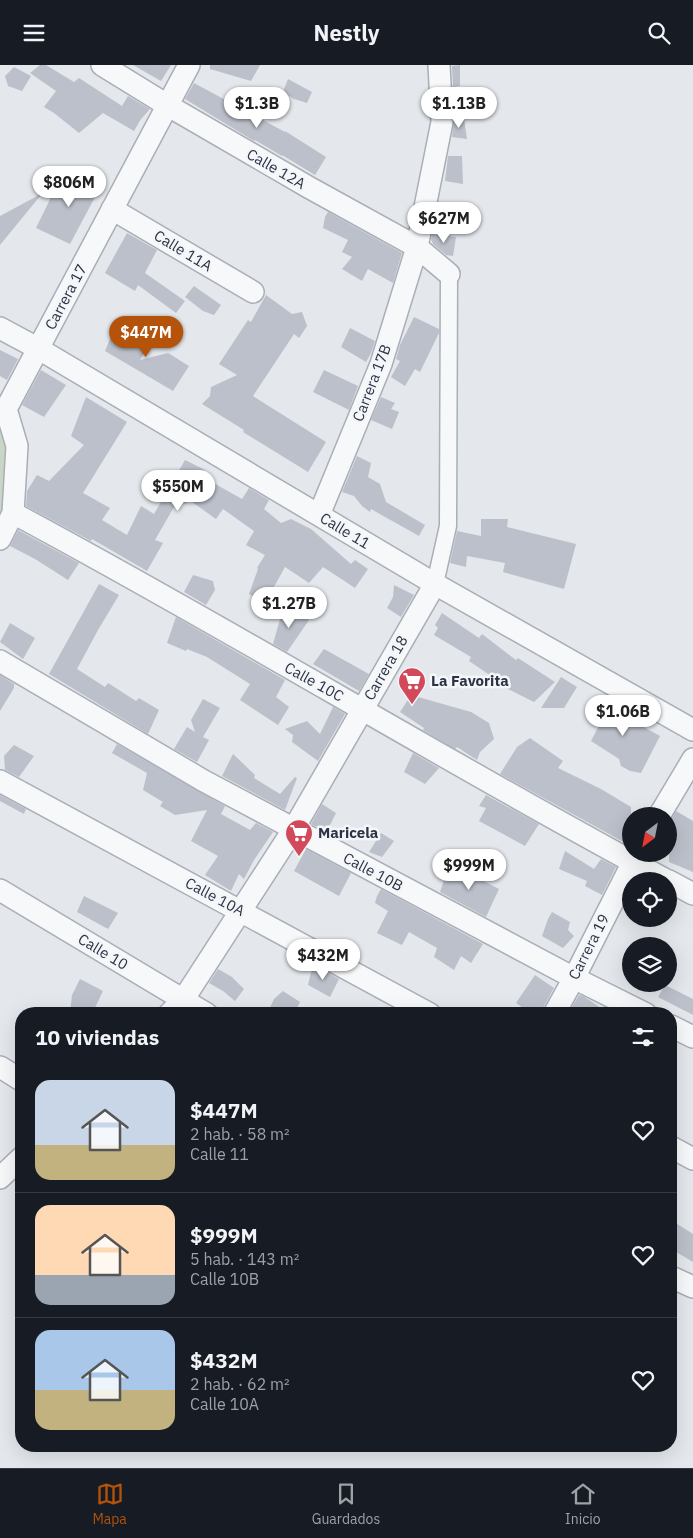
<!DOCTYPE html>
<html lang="es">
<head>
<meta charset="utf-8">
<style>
	:root { --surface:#171b24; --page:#20242c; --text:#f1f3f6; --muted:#9ea1a6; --line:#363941; --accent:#b45309 }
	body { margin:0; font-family:"IBM Plex Sans",sans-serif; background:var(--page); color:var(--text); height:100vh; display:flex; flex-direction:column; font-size:19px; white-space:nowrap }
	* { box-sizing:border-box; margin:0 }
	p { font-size:16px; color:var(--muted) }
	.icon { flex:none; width:28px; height:28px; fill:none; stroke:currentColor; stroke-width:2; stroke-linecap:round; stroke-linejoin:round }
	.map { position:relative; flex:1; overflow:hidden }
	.drawer { position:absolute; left:15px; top:942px; width:662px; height:445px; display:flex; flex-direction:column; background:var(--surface); border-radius:20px; box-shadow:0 5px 20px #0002 }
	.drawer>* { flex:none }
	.needle { width:32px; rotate:212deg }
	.buttons { position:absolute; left:622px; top:742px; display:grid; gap:10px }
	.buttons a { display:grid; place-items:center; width:55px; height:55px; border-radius:50%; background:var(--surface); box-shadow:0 5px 20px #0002; font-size:25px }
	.price { position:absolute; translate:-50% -42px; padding:0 11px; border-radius:18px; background:#fff; color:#222; font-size:16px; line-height:32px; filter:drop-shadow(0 1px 2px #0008) }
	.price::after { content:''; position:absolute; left:50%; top:30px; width:15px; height:11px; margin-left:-8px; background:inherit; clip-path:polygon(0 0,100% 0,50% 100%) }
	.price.current { background:var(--accent); color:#fff }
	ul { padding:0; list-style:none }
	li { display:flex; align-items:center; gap:15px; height:125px; padding:0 20px }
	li+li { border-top:1px solid var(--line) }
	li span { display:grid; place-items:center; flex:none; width:140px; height:100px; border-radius:15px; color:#555 }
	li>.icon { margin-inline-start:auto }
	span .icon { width:60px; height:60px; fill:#fffc; stroke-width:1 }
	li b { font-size:21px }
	h2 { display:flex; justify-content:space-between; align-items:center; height:60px; padding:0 20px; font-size:21px }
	header { display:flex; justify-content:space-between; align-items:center; height:65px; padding:0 20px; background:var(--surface); font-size:22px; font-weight:700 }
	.tabs { display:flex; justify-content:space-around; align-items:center; height:70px; border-top:1px solid var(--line); background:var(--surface); font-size:14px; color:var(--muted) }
	.tabs a { display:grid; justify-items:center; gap:2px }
	.tabs .current { color:var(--accent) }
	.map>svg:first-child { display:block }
	.green { fill:#c9d6c5 }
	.building { fill:#bbc0ca }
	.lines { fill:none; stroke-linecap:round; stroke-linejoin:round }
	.pedestrian-casing { stroke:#a9aeb7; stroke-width:19 }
	.minor-casing { stroke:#a9aeb7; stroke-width:24 }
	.pedestrian { stroke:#f7f8fa; stroke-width:16 }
	.minor { stroke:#f7f8fa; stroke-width:21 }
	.labels { text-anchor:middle; stroke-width:5; stroke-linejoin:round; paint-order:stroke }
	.street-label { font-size:15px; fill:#2b3445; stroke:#f4f6f9 }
	.poi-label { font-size:15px; font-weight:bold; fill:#2b3445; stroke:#f4f6f9; text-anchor:start }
</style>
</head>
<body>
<header><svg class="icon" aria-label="menu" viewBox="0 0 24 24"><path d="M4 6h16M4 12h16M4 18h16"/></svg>Nestly<svg class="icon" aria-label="search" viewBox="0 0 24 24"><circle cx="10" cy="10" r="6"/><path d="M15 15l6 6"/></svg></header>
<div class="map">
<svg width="693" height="1403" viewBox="0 0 693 1403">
	<rect width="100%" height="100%" fill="#e4e7ec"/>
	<!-- green -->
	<path class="green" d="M 0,342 L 14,381 L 0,467 Z"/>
	<!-- building -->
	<path class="building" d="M 40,0 L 46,0 L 74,17 L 79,13 L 122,41 L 128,31 L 150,44 L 141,54 L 134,66 L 103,48 L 79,68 L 54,48 L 44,42 L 56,26 L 30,8 Z
		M 133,0 L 171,0 L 161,16 Z
		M 210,0 L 260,0 L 251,16 L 210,4 Z
		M 460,0 L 460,21 L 453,22 L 452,1 Z
		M 14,2 L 31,11 L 22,26 L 8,21 L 5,11 Z
		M 288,14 L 312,27 L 307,38 L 294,34 L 283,27 Z
		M 194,18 L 285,67 L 285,66 L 326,92 L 315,110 L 282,90 L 282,91 L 255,75 L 254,76 L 185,34 Z
		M 464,54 L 467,74 L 452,72 L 454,55 Z
		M 448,91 L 462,91 L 463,119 L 445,116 Z
		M 79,108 L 102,119 L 70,179 L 36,163 L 56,122 L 63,125 Z
		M 41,129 L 41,130 L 0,180 L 0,151 Z
		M 328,147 L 402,188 L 393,218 L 368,204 L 362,216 L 342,204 L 352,192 L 342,187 L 348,175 L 323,163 L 325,152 Z
		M 127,168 L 157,185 L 145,208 L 185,236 L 176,248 L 138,220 L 135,226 L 105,208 Z
		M 432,169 L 456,172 L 453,191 L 446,190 L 433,179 L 431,174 Z
		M 194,221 L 221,240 L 214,250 L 203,246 L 185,232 Z
		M 266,230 L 292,249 L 302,247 L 307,261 L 299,273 L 294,269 L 253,331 L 326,377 L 308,407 L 243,367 L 244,365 L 202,339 L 210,331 L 211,322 L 237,310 L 219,299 L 248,255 L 251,257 Z
		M 414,252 L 439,264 L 439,268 L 420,307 L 415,304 L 405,321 L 391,312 L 400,296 L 396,294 L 400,280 Z
		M 116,260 L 137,271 L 139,267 L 152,275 L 140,295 L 168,288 L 189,301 L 173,326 L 105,286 Z
		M 350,263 L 375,276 L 371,288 L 366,297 L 341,282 Z
		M 0,285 L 18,294 L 7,315 L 0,311 Z
		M 41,305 L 66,320 L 44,352 L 22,340 Z
		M 324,305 L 358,321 L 349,345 L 313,327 Z
		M 86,332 L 127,357 L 83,428 L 110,443 L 102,455 L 127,470 L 141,441 L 154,449 L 185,395 L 205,405 L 201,411 L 242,434 L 249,423 L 269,435 L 264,444 L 281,458 L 291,454 L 311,464 L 351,499 L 355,495 L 368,504 L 355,523 L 323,502 L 309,518 L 285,502 L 265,538 L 249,529 L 258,504 L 257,503 L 265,490 L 246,480 L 254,466 L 223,444 L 216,454 L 188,434 L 186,439 L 178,435 L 155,475 L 163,478 L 147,506 L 92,474 L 91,476 L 26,441 L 27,426 L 37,410 L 49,416 L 84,380 L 71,371 Z
		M 381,332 L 395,338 L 391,344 L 399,347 L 392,364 L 371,355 Z
		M 357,391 L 371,398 L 368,412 L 380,419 L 386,437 L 425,460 L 419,471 L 371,444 L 370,447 L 362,441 L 354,431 L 342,427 Z
		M 481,454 L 508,454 L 507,462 L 576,479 L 564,524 L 503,507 L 505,498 L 467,491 L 466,502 L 450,498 L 457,466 L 481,471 Z
		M 18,465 L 79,498 L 68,515 L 35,494 L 10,481 Z
		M 193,510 L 213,516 L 215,525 L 206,540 L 184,527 Z
		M 99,519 L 119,530 L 98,565 L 77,604 L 105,622 L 108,618 L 136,636 L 139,633 L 159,645 L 148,669 L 49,609 Z
		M 394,520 L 414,530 L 401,552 L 387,543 L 393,532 Z
		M 284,540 L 309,555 L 287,587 L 273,579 Z
		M 442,548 L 479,573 L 482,569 L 516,595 L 518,593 L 555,617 L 534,637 L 502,621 L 503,619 L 469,596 L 471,592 L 434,570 L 438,563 L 435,560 Z
		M 176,552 L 285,615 L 276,632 L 289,642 L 278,660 L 240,635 L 250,619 L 207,592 L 187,584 L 186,586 L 167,578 Z
		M 10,558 L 35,573 L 23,594 L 0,577 Z
		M 324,584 L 369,609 L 359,626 L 313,599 Z
		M 0,610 L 14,619 L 14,623 L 0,646 Z
		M 561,612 L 577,622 L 564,643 L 541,643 Z
		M 411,630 L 471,647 L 489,658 L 494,674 L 480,687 L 477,695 L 457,682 L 455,684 L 423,665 L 424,663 L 400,647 Z
		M 203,634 L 220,643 L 203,672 L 209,675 L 197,697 L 174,684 L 187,662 L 195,667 L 191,655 Z
		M 602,634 L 625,650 L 624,651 L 660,671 L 641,708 L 630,706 L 621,701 L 619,694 L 591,676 L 603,653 L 587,643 Z
		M 333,642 L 345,649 L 318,696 L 292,677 L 293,670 L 285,664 L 307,656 L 320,669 Z
		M 530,673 L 563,696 L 558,703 L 601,724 L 631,742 L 631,778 L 629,780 L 620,775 L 500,709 L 517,682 Z
		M 117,679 L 225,741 L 221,749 L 250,765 L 256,758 L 273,767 L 254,795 L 244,814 L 239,809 L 231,826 L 205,810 L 218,791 L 191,776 L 207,745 L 175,750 L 160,741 L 163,737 L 143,725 L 147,708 L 112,688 Z
		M 14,680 L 34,691 L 19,712 L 5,705 L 4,691 Z
		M 413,688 L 439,703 L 425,719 L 404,707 Z
		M 233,689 L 255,710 L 254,713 L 280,729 L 295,712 L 297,713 L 285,745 L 222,711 Z
		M 0,730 L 26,744 L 24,749 L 0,736 Z
		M 486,730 L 539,759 L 525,781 L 479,756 L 486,743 L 479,741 Z
		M 322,739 L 336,748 L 330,760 L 323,765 L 311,759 Z
		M 676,746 L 693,756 L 693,807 L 669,797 L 669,758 Z
		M 381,768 L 394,776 L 382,792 L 369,787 Z
		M 306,784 L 351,808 L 339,831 L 294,806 Z
		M 565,786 L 594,804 L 601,794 L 616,802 L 602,830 L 585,821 L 587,816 L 559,804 Z
		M 452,802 L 478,813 L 499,824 L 486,852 L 440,827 L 444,815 Z
		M 381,824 L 483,879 L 471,898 L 461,891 L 454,905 L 434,892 L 437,883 L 409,867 L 402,880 L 377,868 L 388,846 L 375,838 L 377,831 Z
		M 84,831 L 118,848 L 108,864 L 77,847 Z
		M 552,847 L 570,857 L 568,865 L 574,871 L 563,883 L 542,871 L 548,854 Z
		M 315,901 L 339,914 L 330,932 L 308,920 L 311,907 Z
		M 218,904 L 232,912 L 244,924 L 235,936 L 223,926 L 209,918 Z
		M 535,910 L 554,923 L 543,943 L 542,949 L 532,949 L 516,938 Z
		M 80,914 L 103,926 L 92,949 L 70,949 L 72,930 Z
		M 665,920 L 693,934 L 693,950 L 658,932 Z
		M 283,926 L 300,937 L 294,949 L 267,949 L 274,934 Z
		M 579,930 L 583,931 L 610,949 L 568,949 Z
		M 671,1155 L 693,1169 L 693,1197 L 671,1184 Z"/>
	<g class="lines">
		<!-- pedestrian casing -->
		<g class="pedestrian-casing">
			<path id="pedestrian" d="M 435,519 L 448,461 L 449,209"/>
		</g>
		<!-- minor casing -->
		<g class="minor-casing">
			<path id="minor" d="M 102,0 L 167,40 L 310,123 L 417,182 L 449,209
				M 112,144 L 253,227
				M 0,263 L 39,284 L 435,519 L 693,665
				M 13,448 C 234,566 447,698 668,816
				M 319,450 L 381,299 L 417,182 L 442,57 L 439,0
				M 0,474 L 13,448 L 17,381 L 6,344 L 189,0
				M 0,596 L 204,716 L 574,913 L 646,949
				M 0,716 L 430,949
				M 659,751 L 693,694
				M 669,816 L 693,829
				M 0,825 L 207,949
				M 169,949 L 183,935 L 293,765 L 435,519
				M 554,949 L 574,913 L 637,789
				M 671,961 L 693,972
				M 0,1002 L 21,1015
				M 671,1082 L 693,1094
				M 0,1113 L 21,1093
				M 671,1212 L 693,1222"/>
		</g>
		<!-- pedestrian -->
		<use href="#pedestrian" class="pedestrian"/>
		<!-- minor -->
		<use href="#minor" class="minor"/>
	</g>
	<!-- icons -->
	<defs>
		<g id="supermarket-pin" transform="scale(1.4375)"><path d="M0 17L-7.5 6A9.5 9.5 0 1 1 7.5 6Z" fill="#d1495b" stroke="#f4f6f9"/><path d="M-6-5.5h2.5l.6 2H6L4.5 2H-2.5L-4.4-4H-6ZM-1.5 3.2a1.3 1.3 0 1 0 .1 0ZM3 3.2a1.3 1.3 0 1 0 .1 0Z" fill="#fff"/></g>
	</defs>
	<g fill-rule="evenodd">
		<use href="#supermarket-pin" x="412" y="616"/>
		<use href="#supermarket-pin" x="299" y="768"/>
	</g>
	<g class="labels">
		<!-- street labels -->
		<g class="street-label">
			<text transform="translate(276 104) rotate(30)" y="5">Calle 12A</text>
			<text transform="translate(183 186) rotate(31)" y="5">Calle 11A</text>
			<text transform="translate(66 232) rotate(-62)" y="5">Carrera 17</text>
			<text transform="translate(372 318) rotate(-69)" y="5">Carrera 17B</text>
			<text transform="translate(345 466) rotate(31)" y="5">Calle 11</text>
			<text transform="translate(386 603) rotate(-60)" y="5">Carrera 18</text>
			<text transform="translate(314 617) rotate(29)" y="5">Calle 10C</text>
			<text transform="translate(373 807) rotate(28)" y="5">Calle 10B</text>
			<text transform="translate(215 832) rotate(28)" y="5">Calle 10A</text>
			<text transform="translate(589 882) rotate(-63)" y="5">Carrera 19</text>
			<text transform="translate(103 887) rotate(31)" y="5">Calle 10</text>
		</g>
		<!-- poi labels -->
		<g class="poi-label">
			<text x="431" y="621">La Favorita</text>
			<text x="318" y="773">Maricela</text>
		</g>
	</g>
</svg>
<div class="buttons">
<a><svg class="needle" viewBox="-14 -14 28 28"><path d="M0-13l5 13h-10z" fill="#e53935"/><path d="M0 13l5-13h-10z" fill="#9ea1a6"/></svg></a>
<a><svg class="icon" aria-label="locate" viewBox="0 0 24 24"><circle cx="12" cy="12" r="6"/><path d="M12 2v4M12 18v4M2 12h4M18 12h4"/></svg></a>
<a><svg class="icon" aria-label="layers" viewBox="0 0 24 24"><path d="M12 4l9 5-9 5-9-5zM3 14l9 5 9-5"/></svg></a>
</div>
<b class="price" style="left:257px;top:64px">$1.3B</b>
<b class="price" style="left:459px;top:64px">$1.13B</b>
<b class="price" style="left:69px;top:143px">$806M</b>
<b class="price" style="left:444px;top:179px">$627M</b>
<b class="price current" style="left:146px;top:293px">$447M</b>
<b class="price" style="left:178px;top:447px">$550M</b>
<b class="price" style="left:289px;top:564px">$1.27B</b>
<b class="price" style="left:623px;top:672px">$1.06B</b>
<b class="price" style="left:469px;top:826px">$999M</b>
<b class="price" style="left:323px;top:916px">$432M</b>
<section class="drawer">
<h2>10 viviendas<svg class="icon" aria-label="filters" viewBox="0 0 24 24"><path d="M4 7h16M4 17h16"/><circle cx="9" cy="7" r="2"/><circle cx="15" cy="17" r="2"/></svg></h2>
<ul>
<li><span style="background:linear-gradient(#c9d6e8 65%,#c2b280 0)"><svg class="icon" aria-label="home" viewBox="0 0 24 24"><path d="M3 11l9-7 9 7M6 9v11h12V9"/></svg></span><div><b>$447M</b><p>2 hab. · 58 m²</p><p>Calle 11</p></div><svg class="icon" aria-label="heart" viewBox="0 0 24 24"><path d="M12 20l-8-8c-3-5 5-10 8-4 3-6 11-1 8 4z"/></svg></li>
<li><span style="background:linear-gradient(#ffd9b3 70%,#9aa5b1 0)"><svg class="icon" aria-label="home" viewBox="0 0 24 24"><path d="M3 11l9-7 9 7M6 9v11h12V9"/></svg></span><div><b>$999M</b><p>5 hab. · 143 m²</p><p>Calle 10B</p></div><svg class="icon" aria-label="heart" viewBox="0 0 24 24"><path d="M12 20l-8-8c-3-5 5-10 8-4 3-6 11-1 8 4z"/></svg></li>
<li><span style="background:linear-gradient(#a9c7e8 60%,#c2b280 0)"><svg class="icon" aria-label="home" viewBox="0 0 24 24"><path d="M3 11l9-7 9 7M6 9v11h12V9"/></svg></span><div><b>$432M</b><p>2 hab. · 62 m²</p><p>Calle 10A</p></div><svg class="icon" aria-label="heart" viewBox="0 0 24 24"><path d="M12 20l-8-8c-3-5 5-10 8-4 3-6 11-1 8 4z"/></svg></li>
</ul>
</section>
</div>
<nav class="tabs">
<a class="current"><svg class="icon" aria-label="map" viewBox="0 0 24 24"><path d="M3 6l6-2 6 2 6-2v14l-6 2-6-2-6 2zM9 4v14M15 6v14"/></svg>Mapa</a>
<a><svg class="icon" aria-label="saved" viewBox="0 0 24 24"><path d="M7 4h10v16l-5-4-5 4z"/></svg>Guardados</a>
<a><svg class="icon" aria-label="home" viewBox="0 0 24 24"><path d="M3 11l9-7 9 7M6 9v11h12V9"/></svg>Inicio</a>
</nav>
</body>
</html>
